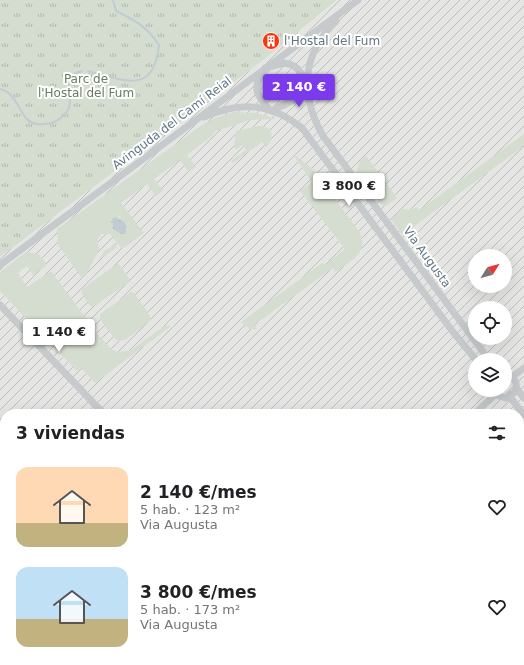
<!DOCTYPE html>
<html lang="es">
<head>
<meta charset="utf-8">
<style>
	:root { --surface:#fff; --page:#f6f6f6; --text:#202124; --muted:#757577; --accent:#7c3aed }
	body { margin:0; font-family:"DejaVu Sans",sans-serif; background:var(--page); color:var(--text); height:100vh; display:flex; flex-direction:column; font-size:15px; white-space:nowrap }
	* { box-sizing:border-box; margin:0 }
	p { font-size:13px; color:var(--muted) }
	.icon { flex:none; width:22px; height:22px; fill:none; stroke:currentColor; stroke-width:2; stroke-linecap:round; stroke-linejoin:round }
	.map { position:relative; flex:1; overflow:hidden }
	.sheet { position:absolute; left:0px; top:409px; width:524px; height:256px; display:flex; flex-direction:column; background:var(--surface); border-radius:16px 16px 0 0; box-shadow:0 4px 16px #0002 }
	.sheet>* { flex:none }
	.needle { width:26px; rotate:53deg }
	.buttons { position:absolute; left:468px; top:249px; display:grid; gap:8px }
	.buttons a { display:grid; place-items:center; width:44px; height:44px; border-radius:50%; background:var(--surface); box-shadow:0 4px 16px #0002; font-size:20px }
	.price { position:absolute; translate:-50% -34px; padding:0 9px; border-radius:4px; background:#fff; color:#222; font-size:13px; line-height:26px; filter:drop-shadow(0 1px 2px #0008) }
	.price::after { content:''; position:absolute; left:50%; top:24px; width:12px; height:9px; margin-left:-6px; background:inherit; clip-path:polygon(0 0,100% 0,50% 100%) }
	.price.selected { background:var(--accent); color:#fff }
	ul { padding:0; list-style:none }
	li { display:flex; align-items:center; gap:12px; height:100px; padding:0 16px }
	li span { display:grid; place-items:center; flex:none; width:112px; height:80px; border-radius:12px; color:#555 }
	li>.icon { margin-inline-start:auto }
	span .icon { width:48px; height:48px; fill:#fffc; stroke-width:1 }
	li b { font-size:17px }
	h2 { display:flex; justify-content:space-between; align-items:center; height:48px; padding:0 16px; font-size:17px }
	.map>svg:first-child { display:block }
	.industrial { fill:url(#industrial-furrows); fill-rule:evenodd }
	.grass { fill:#d5ddd0; fill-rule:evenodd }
	.wetland { fill:url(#wetland-marsh) }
	.park { fill:url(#park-tufts) }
	.water { fill:url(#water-ripples) }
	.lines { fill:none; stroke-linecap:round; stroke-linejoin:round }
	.stream { stroke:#c0ccd1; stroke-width:2 }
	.minor { stroke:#c6cacc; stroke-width:7 }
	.labels { text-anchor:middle; stroke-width:4; stroke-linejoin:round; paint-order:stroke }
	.poi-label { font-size:12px; fill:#607684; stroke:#fff; text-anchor:start }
	.park-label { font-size:12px; fill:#667b5f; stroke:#fff }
	.street-label { font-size:12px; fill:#607684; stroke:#fff }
</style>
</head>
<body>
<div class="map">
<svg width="524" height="665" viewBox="0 0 524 665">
	<defs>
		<pattern id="industrial-furrows" width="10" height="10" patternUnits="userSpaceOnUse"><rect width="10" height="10" fill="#e5e6e3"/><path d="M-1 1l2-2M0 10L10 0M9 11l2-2" fill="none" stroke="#bdbfbe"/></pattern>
		<pattern id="wetland-marsh" width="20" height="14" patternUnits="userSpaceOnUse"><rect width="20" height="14" fill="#d5ddd0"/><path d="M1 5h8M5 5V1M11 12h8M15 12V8" fill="none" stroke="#b0b8ae"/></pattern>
		<pattern id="park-tufts" width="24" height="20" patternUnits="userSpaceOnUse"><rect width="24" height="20" fill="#d5ddd0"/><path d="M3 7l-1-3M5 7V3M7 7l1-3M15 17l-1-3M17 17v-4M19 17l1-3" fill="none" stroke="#b0b8ae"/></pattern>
		<pattern id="water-ripples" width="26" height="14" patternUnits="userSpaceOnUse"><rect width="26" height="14" fill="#c0ccd1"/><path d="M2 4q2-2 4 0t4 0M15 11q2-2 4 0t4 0" fill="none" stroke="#9faaaf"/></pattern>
	</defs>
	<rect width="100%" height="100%" fill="#f5f4ef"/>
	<!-- industrial -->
	<path class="industrial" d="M 337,0 L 524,0 L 524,665 L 0,665 L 0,257 L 262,61 ZM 475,256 L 505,256 L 505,286 L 475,286 ZM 475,308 L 505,308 L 505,338 L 475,338 ZM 475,360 L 505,360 L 505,390 L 475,390 ZM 5,414 L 519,414 L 519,660 L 5,660 Z"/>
	<!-- grass -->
	<path class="grass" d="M 234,112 L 257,113 L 276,119 L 250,120 L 216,131 L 212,134 L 213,135 L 187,155 L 196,167 L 189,172 L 180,160 L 154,179 L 163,191 L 156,196 L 147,184 L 121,203 L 144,233 L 122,249 L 110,234 L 101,234 L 98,239 L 99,250 L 85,277 L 81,277 L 58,245 L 57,229 L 202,125 L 215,118 ZM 114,214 L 120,216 L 128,229 L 119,233 L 108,225 L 108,219 Z
		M 259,126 C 272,126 276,138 266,147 L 262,142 L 233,163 L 231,161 L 246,150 L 242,145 L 236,150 L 234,146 L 236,131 Z
		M 524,134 L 524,146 L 402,235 L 391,219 L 403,209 L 411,210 L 417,207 L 419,210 Z
		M 292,153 L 314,170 L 360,233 C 370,252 349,262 336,272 L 333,268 L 254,325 L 257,329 L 250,329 L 241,322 L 322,263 L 326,264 L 345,249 L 300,191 L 312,182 Z
		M 366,156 L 397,198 L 386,206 L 381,205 L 357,171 L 360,160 Z
		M 114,243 L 117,247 L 99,260 L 104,251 L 111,247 Z
		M 26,252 L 38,254 L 46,263 L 46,266 L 33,275 L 27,266 L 18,273 L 27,287 L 51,271 L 99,336 L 112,350 L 121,352 L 131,350 L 164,326 L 171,326 L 95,383 L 81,368 L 77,371 L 0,291 L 0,272 Z
		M 118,263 L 131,281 L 103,300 L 96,306 L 90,306 L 82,294 L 82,289 Z
		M 131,292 L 134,293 L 150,316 L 151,320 L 127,339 L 119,341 L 114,338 L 100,319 L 100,314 Z"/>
	<!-- wetland -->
	<path class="wetland" d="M 116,214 L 124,222 L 118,219 L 112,223 L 113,229 L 108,225 L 108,219 L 112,215 Z"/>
	<!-- park -->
	<path class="park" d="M 0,0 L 337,0 L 262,61 L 0,257 Z"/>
	<!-- water -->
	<path class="water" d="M 115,217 L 124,222 L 127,227 L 125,234 L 121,234 L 113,229 L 112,219 Z"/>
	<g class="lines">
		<!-- stream -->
		<path class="stream" d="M 88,71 C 124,80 154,96 159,45 C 147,27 135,20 116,11 L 113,0
			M 0,89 C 25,95 15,132 51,123 C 57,121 64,117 68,110 C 73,100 67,88 69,77 L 76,73 L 82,71"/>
		<!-- minor -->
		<path class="minor" d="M 336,21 C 301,55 300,95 323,136 L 489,360
			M 284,63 C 297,65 301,71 306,83 L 294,100 L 271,111 C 256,96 251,87 265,68 Z
			M 204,117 C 240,101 271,103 302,128 L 453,332 L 476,360
			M 0,265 L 358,0
			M 0,305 L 104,414
			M 512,377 L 524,368
			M 517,389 L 524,398
			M 494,390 L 499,396 L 506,398 L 515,392 C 519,383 514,376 505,375
			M 510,397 L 524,415
			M 474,414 L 496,394
			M 0,511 L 5,516
			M 141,660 L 145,665
			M 339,660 L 343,665
			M 214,665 L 219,660"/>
	</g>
	<!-- icons -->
	<defs>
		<g id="building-disc" transform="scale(0.9)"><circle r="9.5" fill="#f6370e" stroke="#fff"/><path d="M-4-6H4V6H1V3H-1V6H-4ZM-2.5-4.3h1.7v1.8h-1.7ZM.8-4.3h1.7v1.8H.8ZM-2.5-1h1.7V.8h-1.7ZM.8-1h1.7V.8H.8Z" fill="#fff"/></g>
	</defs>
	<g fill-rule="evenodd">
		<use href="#building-disc" x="271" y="41"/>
	</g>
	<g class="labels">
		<!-- poi labels -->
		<g class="poi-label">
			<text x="284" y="45">l'Hostal del Fum</text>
		</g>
		<!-- park labels -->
		<g class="park-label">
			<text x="86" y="83">Parc de<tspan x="86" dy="14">l'Hostal del Fum</tspan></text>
		</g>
		<!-- street labels -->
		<g class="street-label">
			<text transform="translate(172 123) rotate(-37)" y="4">Avinguda del Camí Reial</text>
			<text transform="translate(427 257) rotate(54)" y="4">Via Augusta</text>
		</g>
	</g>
</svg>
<div class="buttons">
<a><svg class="needle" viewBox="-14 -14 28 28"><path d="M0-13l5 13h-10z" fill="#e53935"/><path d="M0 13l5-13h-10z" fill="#757577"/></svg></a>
<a><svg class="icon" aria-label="locate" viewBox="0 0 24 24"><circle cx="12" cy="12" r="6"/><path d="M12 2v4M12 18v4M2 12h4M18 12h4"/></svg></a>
<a><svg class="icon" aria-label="layers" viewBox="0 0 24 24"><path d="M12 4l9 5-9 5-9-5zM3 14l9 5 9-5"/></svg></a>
</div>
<b class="price selected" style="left:299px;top:108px">2 140 €</b>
<b class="price" style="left:349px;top:207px">3 800 €</b>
<b class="price" style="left:59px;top:353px">1 140 €</b>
<section class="sheet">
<h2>3 viviendas<svg class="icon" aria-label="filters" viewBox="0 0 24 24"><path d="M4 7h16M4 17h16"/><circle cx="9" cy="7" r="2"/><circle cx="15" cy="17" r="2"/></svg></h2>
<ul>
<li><span style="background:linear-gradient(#ffd9b3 70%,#c2b280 0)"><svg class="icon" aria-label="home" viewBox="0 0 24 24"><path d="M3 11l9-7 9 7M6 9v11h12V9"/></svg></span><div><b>2 140 €/mes</b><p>5 hab. · 123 m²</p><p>Via Augusta</p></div><svg class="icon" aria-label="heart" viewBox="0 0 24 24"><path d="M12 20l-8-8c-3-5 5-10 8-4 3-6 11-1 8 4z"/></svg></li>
<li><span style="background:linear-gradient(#bfe0f5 65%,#c2b280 0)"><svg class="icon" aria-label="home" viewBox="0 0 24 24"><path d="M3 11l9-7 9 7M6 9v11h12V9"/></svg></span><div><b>3 800 €/mes</b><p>5 hab. · 173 m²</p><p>Via Augusta</p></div><svg class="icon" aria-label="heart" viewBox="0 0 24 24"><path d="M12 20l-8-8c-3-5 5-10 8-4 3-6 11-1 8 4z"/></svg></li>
</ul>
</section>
</div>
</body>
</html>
